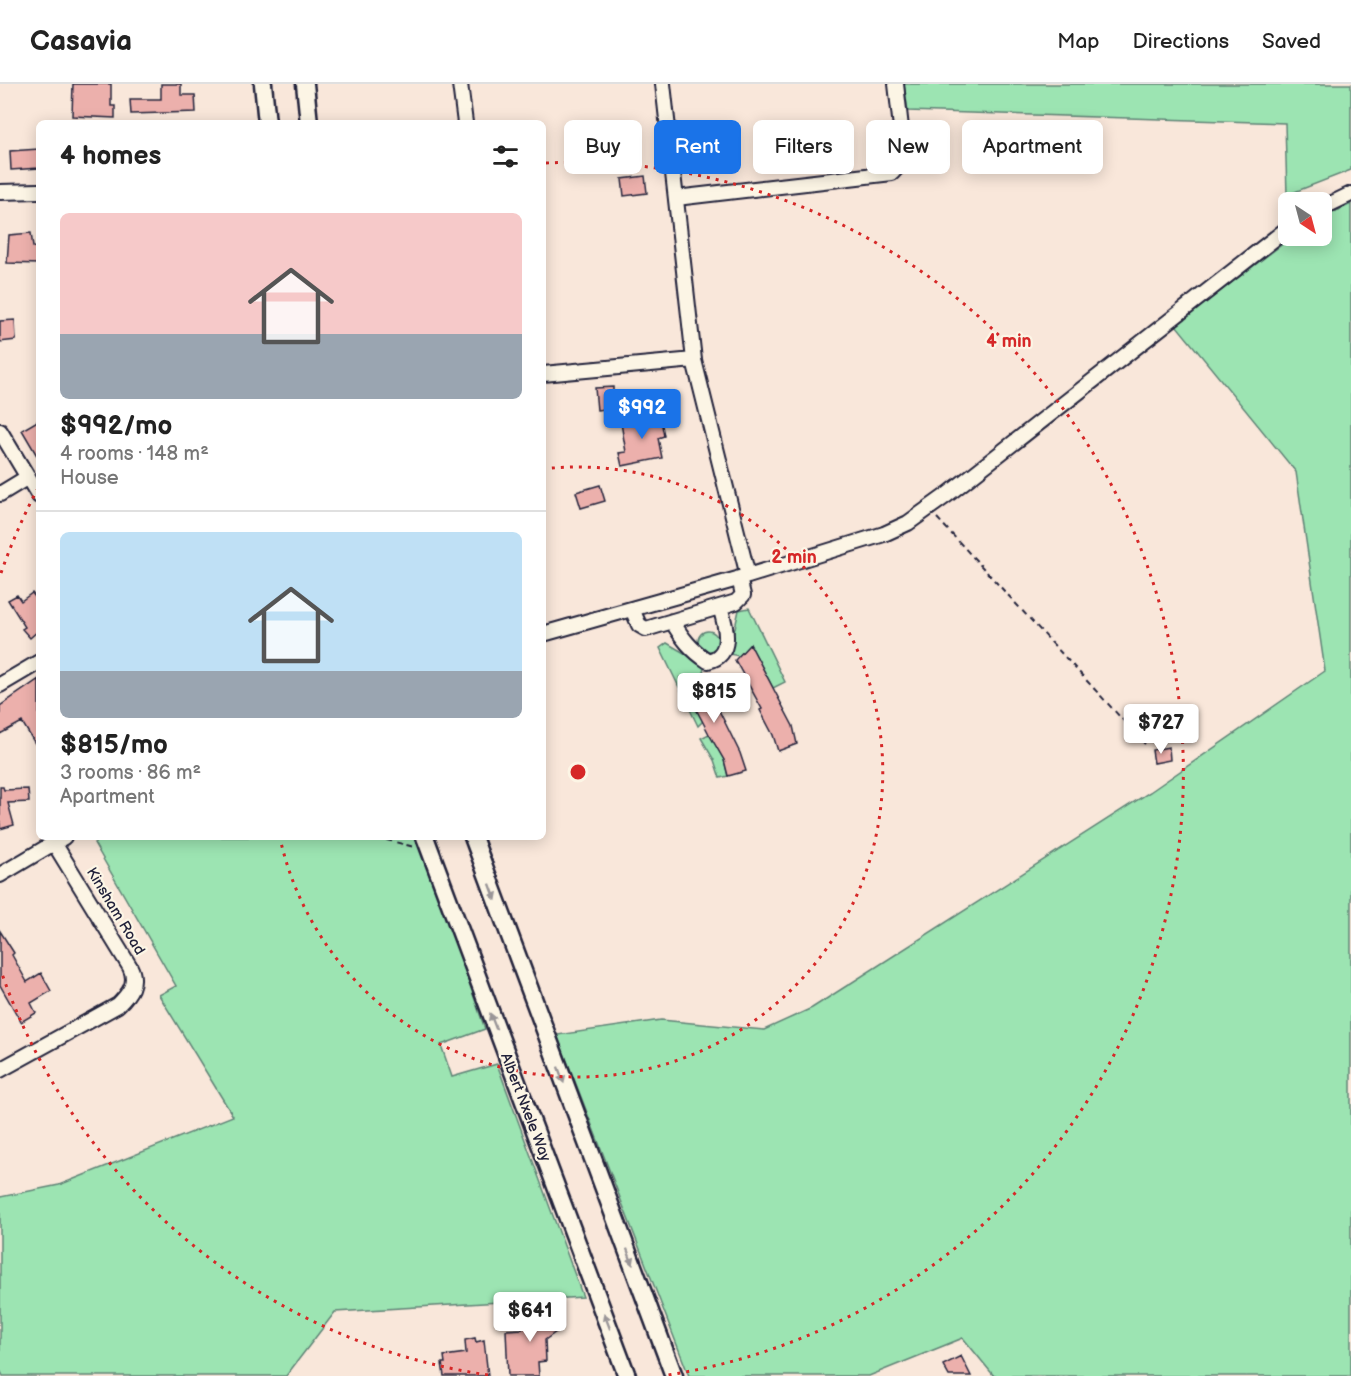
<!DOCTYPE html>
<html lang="en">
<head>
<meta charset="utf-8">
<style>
	:root { --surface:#fff; --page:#f2f2f2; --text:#222; --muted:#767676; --line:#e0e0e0; --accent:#1a73e8 }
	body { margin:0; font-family:"Balsamiq Sans",sans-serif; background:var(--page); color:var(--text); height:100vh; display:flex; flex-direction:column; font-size:22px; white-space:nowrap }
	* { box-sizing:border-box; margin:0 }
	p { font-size:20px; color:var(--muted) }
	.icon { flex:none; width:33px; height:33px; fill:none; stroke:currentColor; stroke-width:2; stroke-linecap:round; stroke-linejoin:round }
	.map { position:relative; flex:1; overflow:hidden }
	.side { position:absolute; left:36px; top:36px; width:510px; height:720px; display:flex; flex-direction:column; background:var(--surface); border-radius:9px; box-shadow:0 3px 15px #0003 }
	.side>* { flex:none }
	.guide { position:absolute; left:564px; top:36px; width:570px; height:54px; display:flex; gap:12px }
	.needle { width:39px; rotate:144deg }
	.fabs { position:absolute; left:1278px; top:108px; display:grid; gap:12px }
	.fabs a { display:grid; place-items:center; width:54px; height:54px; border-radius:9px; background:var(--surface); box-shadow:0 3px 15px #0003; font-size:30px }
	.price { position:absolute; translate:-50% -51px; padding:0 14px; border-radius:6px; background:#fff; color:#222; font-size:20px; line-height:39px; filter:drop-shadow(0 2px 3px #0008) }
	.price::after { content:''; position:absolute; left:50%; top:36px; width:18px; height:14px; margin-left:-9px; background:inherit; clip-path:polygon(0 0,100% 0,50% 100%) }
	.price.selected { background:var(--accent); color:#fff }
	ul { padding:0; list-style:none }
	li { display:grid; align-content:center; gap:12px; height:318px; padding:0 24px }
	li+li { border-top:2px solid var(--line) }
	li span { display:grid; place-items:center; height:186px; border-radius:9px; color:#555 }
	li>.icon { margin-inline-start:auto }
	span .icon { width:108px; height:108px; fill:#fffc; stroke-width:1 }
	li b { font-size:26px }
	h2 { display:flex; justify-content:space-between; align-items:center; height:72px; padding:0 24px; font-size:26px }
	.tag { padding:0 21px; border-radius:9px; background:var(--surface); box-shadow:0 3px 15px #0003; font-size:21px; line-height:54px }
	.tag.selected { background:var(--accent); color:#fff }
	header { display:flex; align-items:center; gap:36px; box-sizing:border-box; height:84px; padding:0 30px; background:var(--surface); border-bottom:2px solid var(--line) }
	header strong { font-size:28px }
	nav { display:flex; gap:33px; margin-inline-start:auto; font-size:21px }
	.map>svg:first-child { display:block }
	.green { fill:#9ce4b2; stroke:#5f8376; stroke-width:1.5 }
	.building { fill:#ecb0ac; stroke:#22223b; stroke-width:1.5 }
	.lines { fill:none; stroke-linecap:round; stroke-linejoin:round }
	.minor-casing { stroke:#22223b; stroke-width:18 }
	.major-casing { stroke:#22223b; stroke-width:21 }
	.path { stroke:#22223b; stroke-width:2; stroke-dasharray:6 4.5; stroke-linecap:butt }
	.minor { stroke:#fcf5e5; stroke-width:14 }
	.major { stroke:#fcf5e5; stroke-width:16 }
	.oneway { fill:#9a9698 }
	.ring { fill:none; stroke:#d62828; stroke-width:3; stroke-dasharray:3 6 }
	.labels { text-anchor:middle; stroke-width:4.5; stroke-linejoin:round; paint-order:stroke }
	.street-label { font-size:15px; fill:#22223b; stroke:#fcf5e5 }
	.centre { fill:#d62828; stroke:#fcf5e5; stroke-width:3 }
	.ring-label { font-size:18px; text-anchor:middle; font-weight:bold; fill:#d62828; stroke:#fcf5e5; stroke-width:4.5; stroke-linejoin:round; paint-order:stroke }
</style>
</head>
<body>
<header>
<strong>Casavia</strong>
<nav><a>Map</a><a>Directions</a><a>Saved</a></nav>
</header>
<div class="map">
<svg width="1351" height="1292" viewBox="0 0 1351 1292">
	<rect width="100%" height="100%" fill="#f9e7da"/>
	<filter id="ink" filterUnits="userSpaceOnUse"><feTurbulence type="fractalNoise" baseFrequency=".0167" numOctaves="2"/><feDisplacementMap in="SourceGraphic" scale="12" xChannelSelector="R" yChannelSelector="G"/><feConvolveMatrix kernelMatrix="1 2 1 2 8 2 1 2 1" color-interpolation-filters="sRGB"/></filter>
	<g filter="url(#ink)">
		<!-- green -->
		<path class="green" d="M 904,0 L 1351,0 L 1351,86 L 1287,111 L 1285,39 L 908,27 Z
			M 1351,120 L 1351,1292 L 994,1292 L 963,1254 L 869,1292 L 689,1292 L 557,951 L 661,936 L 764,946 L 812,924 L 1150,708 L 1325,587 L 1296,388 L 1176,241 L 1293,152 L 1322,152 L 1322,134 Z
			M 749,524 L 785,598 L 773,604 L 750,560 L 739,572 L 729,570 L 739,526 Z
			M698 557a10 10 0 1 1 20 0a10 10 0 1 1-20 0Z
			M 667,559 L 705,581 L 702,592 L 681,594 L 703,637 L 698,642 L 660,564 Z
			M 709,650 L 724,676 L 728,692 L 720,694 L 714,676 L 701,654 Z
			M 103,753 L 419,753 L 485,945 L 441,961 L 452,993 L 497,980 L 583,1213 L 335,1228 L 286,1292 L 3,1292 L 0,1286 L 0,1113 L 59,1101 L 233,1032 L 159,911 L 176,902 L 94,759 Z"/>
		<!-- building -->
		<path class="building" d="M 73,0 L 111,0 L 111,22 L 115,22 L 115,34 L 72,32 Z
			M 161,0 L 181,0 L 181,11 L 195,11 L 196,28 L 131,30 L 130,15 L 161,15 Z
			M 39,65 L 39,84 L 11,86 L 10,67 Z
			M 645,92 L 647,109 L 624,112 L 622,95 Z
			M 31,149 L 33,163 L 39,164 L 39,180 L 7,179 L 9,151 Z
			M 15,236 L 16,256 L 0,258 L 0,237 Z
			M 613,303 L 613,309 L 620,308 L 621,318 L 614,318 L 614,324 L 597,326 L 595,304 Z
			M 660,331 L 664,352 L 658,354 L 662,374 L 622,382 L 619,369 L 626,368 L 621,339 Z
			M 39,336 L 39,375 L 22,346 Z
			M 600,401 L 605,417 L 581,424 L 576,408 Z
			M 32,509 L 39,518 L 39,546 L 30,554 L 22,545 L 25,543 L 8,516 L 17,511 L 21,517 Z
			M 750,560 L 793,642 L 797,660 L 778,667 L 773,651 L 760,626 L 762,625 L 735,576 Z
			M 702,592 L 740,669 L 746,687 L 728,692 L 724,676 L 709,650 L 680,594 Z
			M 39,595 L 39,666 L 22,638 L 0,650 L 0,622 Z
			M 1169,663 L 1170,676 L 1154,679 L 1152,666 Z
			M 0,703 L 3,703 L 4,706 L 28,705 L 29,718 L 8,719 L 14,741 L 0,745 Z
			M 0,847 L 14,869 L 12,871 L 27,898 L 41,889 L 51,907 L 31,919 L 36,929 L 21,938 L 0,901 Z
			M 547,1219 L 547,1227 L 560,1245 L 545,1256 L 546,1277 L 538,1278 L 539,1292 L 508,1292 L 506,1246 L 522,1245 L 522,1241 L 533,1240 L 533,1220 Z
			M 475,1254 L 476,1258 L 484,1256 L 488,1292 L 444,1292 L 442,1279 L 445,1279 L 444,1272 L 466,1269 L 465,1256 Z
			M 961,1272 L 971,1292 L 949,1292 L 943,1281 Z"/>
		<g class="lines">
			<!-- minor casing -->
			<g class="minor-casing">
				<path id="minor" d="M 460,0 L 465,39
					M 663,0 L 694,276 L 748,492
					M 0,108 L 39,107
					M 676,114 L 892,89 L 902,78 L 904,70 L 896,0
					M 1322,124 L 1351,110
					M 543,290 L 694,276
					M 0,347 L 39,412
					M 0,410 L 28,393
					M 632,525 L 639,541 L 646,545 L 736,518 L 743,511 L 739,494
					M 672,537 C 682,554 691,566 708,577 C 734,571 726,542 720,523
					M 543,550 L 748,492 L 884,450 L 908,439 L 947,411 L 1288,144
					M 0,601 L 39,578
					M 0,791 L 64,753
					M 0,986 L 118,921 C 129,910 138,899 130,883 L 54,759"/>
			</g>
			<!-- major casing -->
			<g class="major-casing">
				<path id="major" d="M 263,0 L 267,39
					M 305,0 L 309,39
					M 425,753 L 627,1292
					M 473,753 L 674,1292"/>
			</g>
			<!-- path -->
			<path class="path" d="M 937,434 L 1145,660
				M 376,753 L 414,763"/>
			<!-- minor -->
			<use href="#minor" class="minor"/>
			<!-- major -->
			<use href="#major" class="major"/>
		</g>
		<!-- one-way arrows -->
		<defs><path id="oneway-solid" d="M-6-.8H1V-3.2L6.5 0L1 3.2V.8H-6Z" transform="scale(1.5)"/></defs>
		<g class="oneway">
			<use href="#oneway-solid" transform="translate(493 808) rotate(70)"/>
			<use href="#oneway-solid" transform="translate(493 937) rotate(-111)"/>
			<use href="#oneway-solid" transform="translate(561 991) rotate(70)"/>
			<use href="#oneway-solid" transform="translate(630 1173) rotate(70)"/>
			<use href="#oneway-solid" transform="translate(607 1237) rotate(-111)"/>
		</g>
	</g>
	<!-- distance rings -->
	<g class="ring">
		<path d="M543 385A305 305 0 1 1 280 754"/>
		<path d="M488 1291A610 610 0 0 1 1 887M1 489A610 610 0 0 1 37 406M546 79A610 610 0 0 1 668 1291"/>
	</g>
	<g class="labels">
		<!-- street labels -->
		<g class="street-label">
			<text transform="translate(116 827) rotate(59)" y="5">Kinsham Road</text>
			<text transform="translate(526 1023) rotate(69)" y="5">Albert Nxele Way</text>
		</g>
	</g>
	<circle cx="578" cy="688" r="9" class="centre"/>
	<g class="ring-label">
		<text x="1009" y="263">4 min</text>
		<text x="794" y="479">2 min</text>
	</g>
</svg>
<div class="fabs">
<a><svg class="needle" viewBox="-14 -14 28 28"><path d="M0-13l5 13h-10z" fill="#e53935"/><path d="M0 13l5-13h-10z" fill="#767676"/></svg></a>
</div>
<b class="price selected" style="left:642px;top:356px">$992</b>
<b class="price" style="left:714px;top:640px">$815</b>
<b class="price" style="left:1161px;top:671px">$727</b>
<b class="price" style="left:530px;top:1259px">$641</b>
<div class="guide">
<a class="tag">Buy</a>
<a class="tag selected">Rent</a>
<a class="tag">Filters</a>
<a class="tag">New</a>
<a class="tag">Apartment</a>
</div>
<section class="side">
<h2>4 homes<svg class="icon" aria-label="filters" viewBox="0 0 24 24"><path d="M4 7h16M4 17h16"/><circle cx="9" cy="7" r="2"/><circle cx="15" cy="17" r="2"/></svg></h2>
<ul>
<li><span style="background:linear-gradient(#f6c9c9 65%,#9aa5b1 0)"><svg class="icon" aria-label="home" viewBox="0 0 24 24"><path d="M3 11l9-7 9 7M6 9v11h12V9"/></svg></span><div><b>$992/mo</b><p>4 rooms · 148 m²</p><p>House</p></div></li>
<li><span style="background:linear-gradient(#bfe0f5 75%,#9aa5b1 0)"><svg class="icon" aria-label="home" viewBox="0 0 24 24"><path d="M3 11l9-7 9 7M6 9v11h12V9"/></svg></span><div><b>$815/mo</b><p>3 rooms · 86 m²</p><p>Apartment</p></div></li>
</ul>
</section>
</div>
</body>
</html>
